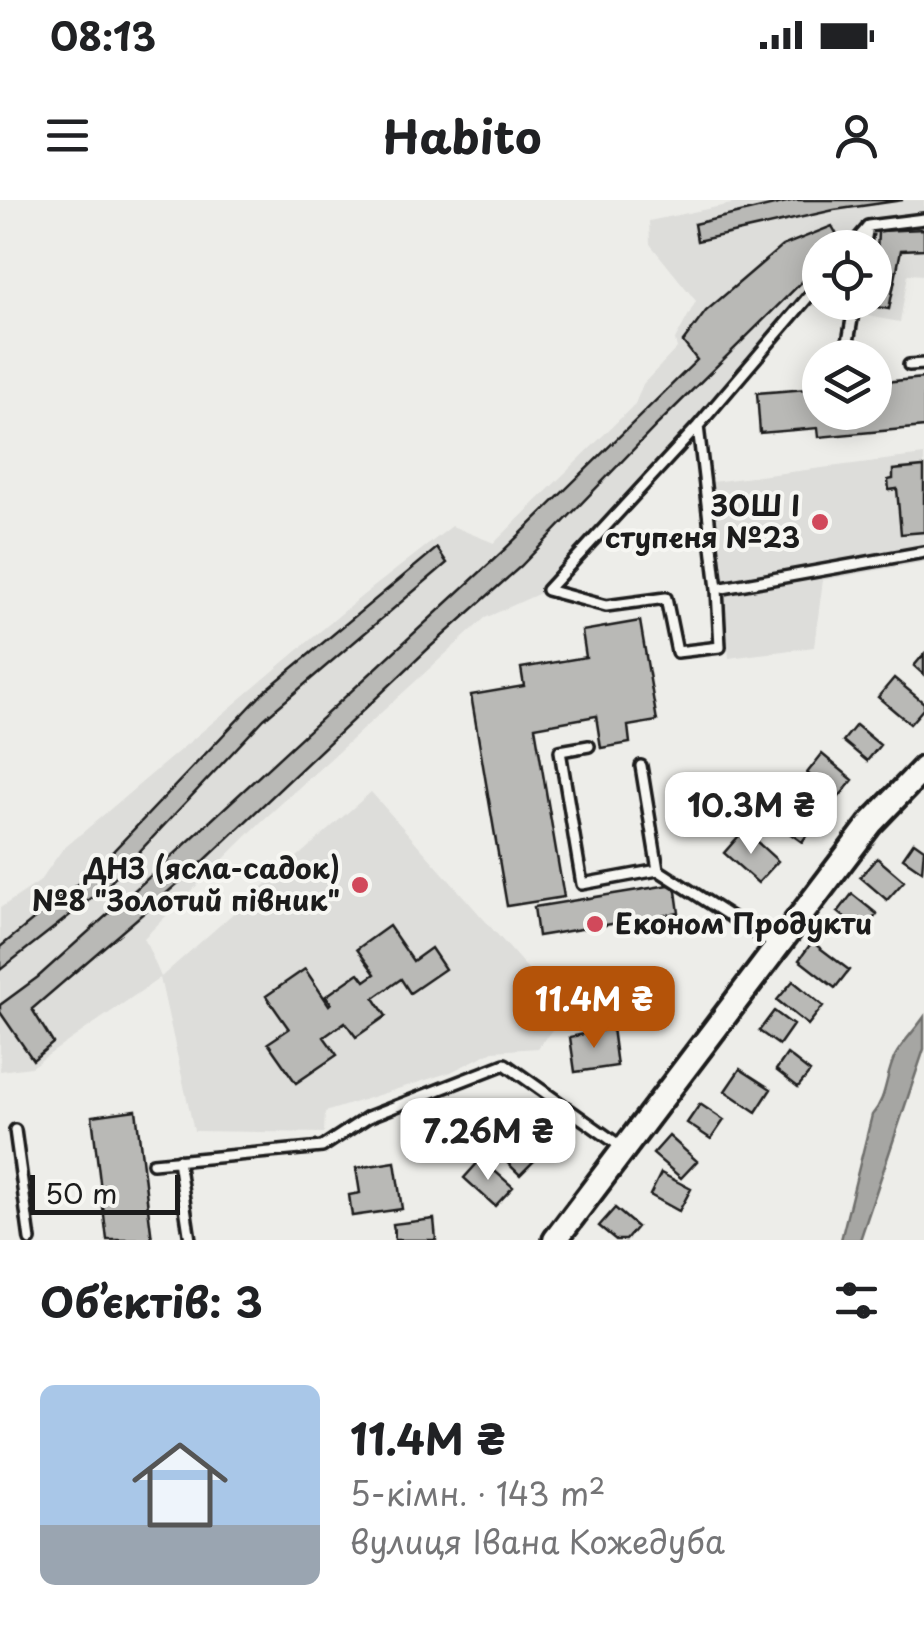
<!DOCTYPE html>
<html lang="uk">
<head>
<meta charset="utf-8">
<style>
	:root { --surface:#fff; --page:#f2f2f2; --text:#202124; --muted:#757577; --line:#e0e0e0; --accent:#b45309 }
	body { margin:0; font-family:"Playpen Sans",sans-serif; background:var(--page); color:var(--text); height:100vh; display:flex; flex-direction:column; font-size:38px; white-space:nowrap }
	* { box-sizing:border-box; margin:0 }
	p { font-size:32px; color:var(--muted) }
	.icon { flex:none; width:55px; height:55px; fill:none; stroke:currentColor; stroke-width:2; stroke-linecap:round; stroke-linejoin:round }
	.map { position:relative; height:1040px; overflow:hidden }
	.panel { display:flex; flex-direction:column; background:var(--surface); flex:1 }
	.panel>* { flex:none }
	.fabs { position:absolute; left:802px; top:30px; display:grid; gap:20px }
	.fabs a { display:grid; place-items:center; width:90px; height:90px; border-radius:50%; background:var(--surface); box-shadow:0 5px 25px #0003; font-size:50px }
	.scale { position:absolute; left:30px; bottom:25px; width:150px; box-sizing:border-box; padding-left:10px; border:5px solid #1c1c1c; border-top:0; font-size:28px; line-height:35px; white-space:nowrap; color:#1c1c1c; -webkit-text-stroke:8px #f6f6f2; paint-order:stroke }
	.price { position:absolute; translate:-50% -85px; padding:0 22px; border-radius:20px; background:#fff; color:#222; font-size:32px; line-height:65px; filter:drop-shadow(0 2px 5px #0008) }
	.price::after { content:''; position:absolute; left:50%; top:60px; width:30px; height:22px; margin-left:-15px; background:inherit; clip-path:polygon(0 0,100% 0,50% 100%) }
	.price.selected { background:var(--accent); color:#fff }
	ul { padding:0; list-style:none }
	li { display:flex; align-items:center; gap:30px; height:250px; padding:0 40px }
	li+li { border-top:2px solid var(--line) }
	li span { display:grid; place-items:center; flex:none; width:280px; height:200px; border-radius:15px; color:#555 }
	li>.icon { margin-inline-start:auto }
	span .icon { width:120px; height:120px; fill:#fffc; stroke-width:1 }
	li b { font-size:42px }
	h2 { display:flex; justify-content:space-between; align-items:center; height:120px; padding:0 40px; font-size:42px }
	.status { display:flex; justify-content:space-between; align-items:center; height:70px; padding:0 50px; background:var(--surface); direction:ltr }
	.status svg { height:28px; fill:currentColor }
	header { display:flex; justify-content:space-between; align-items:center; height:130px; padding:0 40px; background:var(--surface); font-size:45px; font-weight:700 }
	.map>svg:first-child { display:block }
	.built { fill:#ddddda; fill-rule:evenodd }
	.water { fill:#a6a6a3; stroke:#6f6f6d; stroke-width:2.5 }
	.building { fill:#b9b9b6; stroke:#1c1c1c; stroke-width:2.5 }
	.lines { fill:none; stroke-linecap:round; stroke-linejoin:round }
	.service-casing { stroke:#1c1c1c; stroke-width:16 }
	.tertiary-casing { stroke:#1c1c1c; stroke-width:30 }
	.service { stroke:#f6f6f2; stroke-width:9 }
	.tertiary { stroke:#f6f6f2; stroke-width:22 }
	.poi-dot { fill:#d1495b; stroke:#f6f6f2; stroke-width:4 }
	.labels { text-anchor:middle; stroke-width:8; stroke-linejoin:round; paint-order:stroke }
	.poi-label { font-size:28px; font-weight:bold; fill:#1c1c1c; stroke:#f6f6f2; text-anchor:end }
</style>
</head>
<body>
<div class="status"><b>08:13</b><svg viewBox="0 0 49 12"><path d="M0 12V9h3v3zM5 12V6h3v6zM10 12V3h3v9zM15 12V0h3v12zM26 1h20v11H26zM47 4h2v5h-2z"/></svg></div>
<header><svg class="icon" aria-label="menu" viewBox="0 0 24 24"><path d="M4 6h16M4 12h16M4 18h16"/></svg>Habito<svg class="icon" aria-label="person" viewBox="0 0 24 24"><circle cx="12" cy="8" r="4"/><path d="M4 21q1-7 8-7t8 7"/></svg></header>
<div class="map">
<svg width="924" height="1040" viewBox="0 0 924 1040">
	<rect width="100%" height="100%" fill="#edede9"/>
	<filter id="ink" filterUnits="userSpaceOnUse"><feTurbulence type="fractalNoise" baseFrequency=".01" numOctaves="2"/><feDisplacementMap in="SourceGraphic" scale="20" xChannelSelector="R" yChannelSelector="G"/><feConvolveMatrix kernelMatrix="1 2 1 2 8 2 1 2 1" color-interpolation-filters="sRGB"/></filter>
	<g filter="url(#ink)">
		<!-- built -->
		<path class="built" d="M 751,0 L 924,0 L 924,75 L 908,74 L 900,122 L 802,104 L 547,390 L 485,418 L 261,622 L 144,738 L 161,777 L 371,592 L 566,812 L 538,848 L 493,851 L 451,872 L 325,912 L 324,933 L 194,931 L 160,778 L 31,867 L 0,871 L 0,708 L 39,682 L 62,650 L 362,396 L 452,326 L 494,343 L 635,204 L 643,184 L 677,148 L 675,140 L 696,101 L 650,44 L 649,21 ZM 820,48 L 875,48 L 875,102 L 820,102 Z
			M 924,255 L 924,362 L 823,380 L 814,447 L 729,458 L 712,282 Z"/>
		<!-- water -->
		<path class="water" d="M 924,817 L 924,849 L 860,1040 L 841,1040 L 872,915 C 887,898 885,877 895,856 C 902,843 915,830 924,817 Z"/>
		<!-- building -->
		<path class="building" d="M 795,0 L 903,0 L 834,10 L 697,41 L 694,24 Z
			M 832,26 L 841,42 L 836,48 L 820,48 L 820,64 L 658,224 L 521,366 L 429,448 L 205,660 L 32,809 L 53,843 L 33,860 L 0,812 L 0,805 L 38,777 L 166,662 L 502,352 L 697,160 L 683,142 L 706,111 L 782,46 Z
			M 924,29 L 924,49 L 901,50 L 889,109 L 866,105 L 866,102 L 875,102 L 878,31 Z
			M 924,178 L 924,227 L 819,237 L 818,228 L 760,233 L 757,193 L 820,188 L 820,212 L 875,212 L 875,183 Z
			M 924,267 L 924,332 L 901,334 L 897,289 L 889,290 L 888,280 L 893,279 L 893,270 Z
			M 437,348 L 447,363 L 264,519 L 107,686 L 0,770 L 0,747 L 97,668 L 265,491 Z
			M 640,421 L 657,521 L 628,526 L 630,543 L 601,548 L 596,516 L 535,527 L 564,697 L 507,706 L 471,495 L 524,486 L 521,468 L 586,457 L 582,431 Z
			M 924,454 L 924,475 L 914,466 Z
			M 894,478 L 924,503 L 924,508 L 910,524 L 878,497 Z
			M 856,525 L 880,545 L 867,561 L 843,541 Z
			M 822,554 L 853,580 L 838,598 L 807,573 Z
			M 783,577 L 810,595 L 799,610 L 816,622 L 802,642 L 778,625 L 792,606 L 772,593 Z
			M 744,630 L 778,661 L 758,683 L 724,653 Z
			M 914,642 L 924,649 L 922,671 L 903,658 Z
			M 877,658 L 904,681 L 887,700 L 860,677 Z
			M 675,684 L 679,713 L 538,736 L 534,707 Z
			M 852,694 L 877,714 L 863,732 L 838,712 Z
			M 389,726 L 413,761 L 431,748 L 445,769 L 410,793 L 401,779 L 374,798 L 386,816 L 356,837 L 345,822 L 324,837 L 337,855 L 296,883 L 268,843 L 289,829 L 266,796 L 305,769 L 329,805 L 331,803 L 326,796 L 359,773 L 365,781 L 375,774 L 357,749 Z
			M 812,742 L 849,770 L 835,788 L 799,760 Z
			M 793,781 L 823,806 L 808,825 L 777,800 Z
			M 774,811 L 793,825 L 779,845 L 759,831 Z
			M 612,828 L 617,866 L 575,872 L 570,837 Z
			M 787,854 L 810,872 L 798,887 L 776,870 Z
			M 740,869 L 771,889 L 756,912 L 725,891 Z
			M 700,904 L 724,920 L 711,939 L 687,923 Z
			M 136,910 L 152,1040 L 107,1040 L 92,916 Z
			M 514,925 L 543,952 L 520,975 L 492,948 Z
			M 669,936 L 697,961 L 681,978 L 653,954 Z
			M 481,959 L 513,987 L 495,1006 L 464,978 Z
			M 395,962 L 402,1009 L 352,1016 L 349,995 L 360,993 L 356,968 Z
			M 661,973 L 691,989 L 679,1011 L 650,995 Z
			M 615,1008 L 637,1027 L 626,1040 L 616,1040 L 599,1026 Z
			M 434,1019 L 436,1040 L 395,1040 L 393,1024 Z"/>
		<g class="lines">
			<!-- service casing -->
			<g class="service-casing">
				<path id="service" d="M 850,48 L 868,27
					M 864,48 L 868,26 L 924,19
					M 848,142 L 855,102
					M 909,165 L 924,164
					M 698,226 L 717,389 L 720,447 L 677,452 L 666,398 L 606,406 L 547,390 L 698,226 L 820,83
					M 717,389 L 924,352
					M 589,546 L 560,551 L 582,684 L 658,670 L 775,745
					M 641,566 L 658,670
					M 15,930 L 30,1040
					M 178,960 L 190,1040
					M 153,963 L 322,947 L 368,917 L 505,864 L 623,948"/>
			</g>
			<!-- tertiary casing -->
			<g class="tertiary-casing">
				<path id="tertiary" d="M 555,1040 L 871,623 L 924,568"/>
			</g>
			<!-- service -->
			<use href="#service" class="service"/>
			<!-- tertiary -->
			<use href="#tertiary" class="tertiary"/>
		</g>
	</g>
	<!-- markers -->
	<g class="poi-dot">
		<circle cx="820" cy="322" r="10"/>
		<circle cx="360" cy="685" r="10"/>
		<circle cx="595" cy="724" r="10"/>
	</g>
	<g class="labels">
		<!-- poi labels -->
		<g class="poi-label">
			<text x="800" y="316">ЗОШ І<tspan x="800" dy="32">ступеня №23</tspan></text>
			<text x="340" y="679">ДНЗ (ясла-садок)<tspan x="340" dy="32">№8 "Золотий півник"</tspan></text>
			<text x="615" y="734" text-anchor="start">Економ Продукти</text>
		</g>
	</g>
</svg>
<div class="fabs">
<a><svg class="icon" aria-label="locate" viewBox="0 0 24 24"><circle cx="12" cy="12" r="6"/><path d="M12 2v4M12 18v4M2 12h4M18 12h4"/></svg></a>
<a><svg class="icon" aria-label="layers" viewBox="0 0 24 24"><path d="M12 4l9 5-9 5-9-5zM3 14l9 5 9-5"/></svg></a>
</div>
<div class="scale">50 m</div>
<b class="price" style="left:751px;top:657px">10.3M ₴</b>
<b class="price selected" style="left:594px;top:851px">11.4M ₴</b>
<b class="price" style="left:488px;top:983px">7.26M ₴</b>
</div>
<section class="panel">
<h2>Об’єктів: 3<svg class="icon" aria-label="filters" viewBox="0 0 24 24"><path d="M4 7h16M4 17h16"/><circle cx="9" cy="7" r="2"/><circle cx="15" cy="17" r="2"/></svg></h2>
<ul>
<li><span style="background:linear-gradient(#a9c7e8 70%,#9aa5b1 0)"><svg class="icon" aria-label="home" viewBox="0 0 24 24"><path d="M3 11l9-7 9 7M6 9v11h12V9"/></svg></span><div><b>11.4M ₴</b><p>5-кімн. · 143 m²</p><p>вулиця Івана Кожедуба</p></div></li>
</ul>
</section>
</body>
</html>
